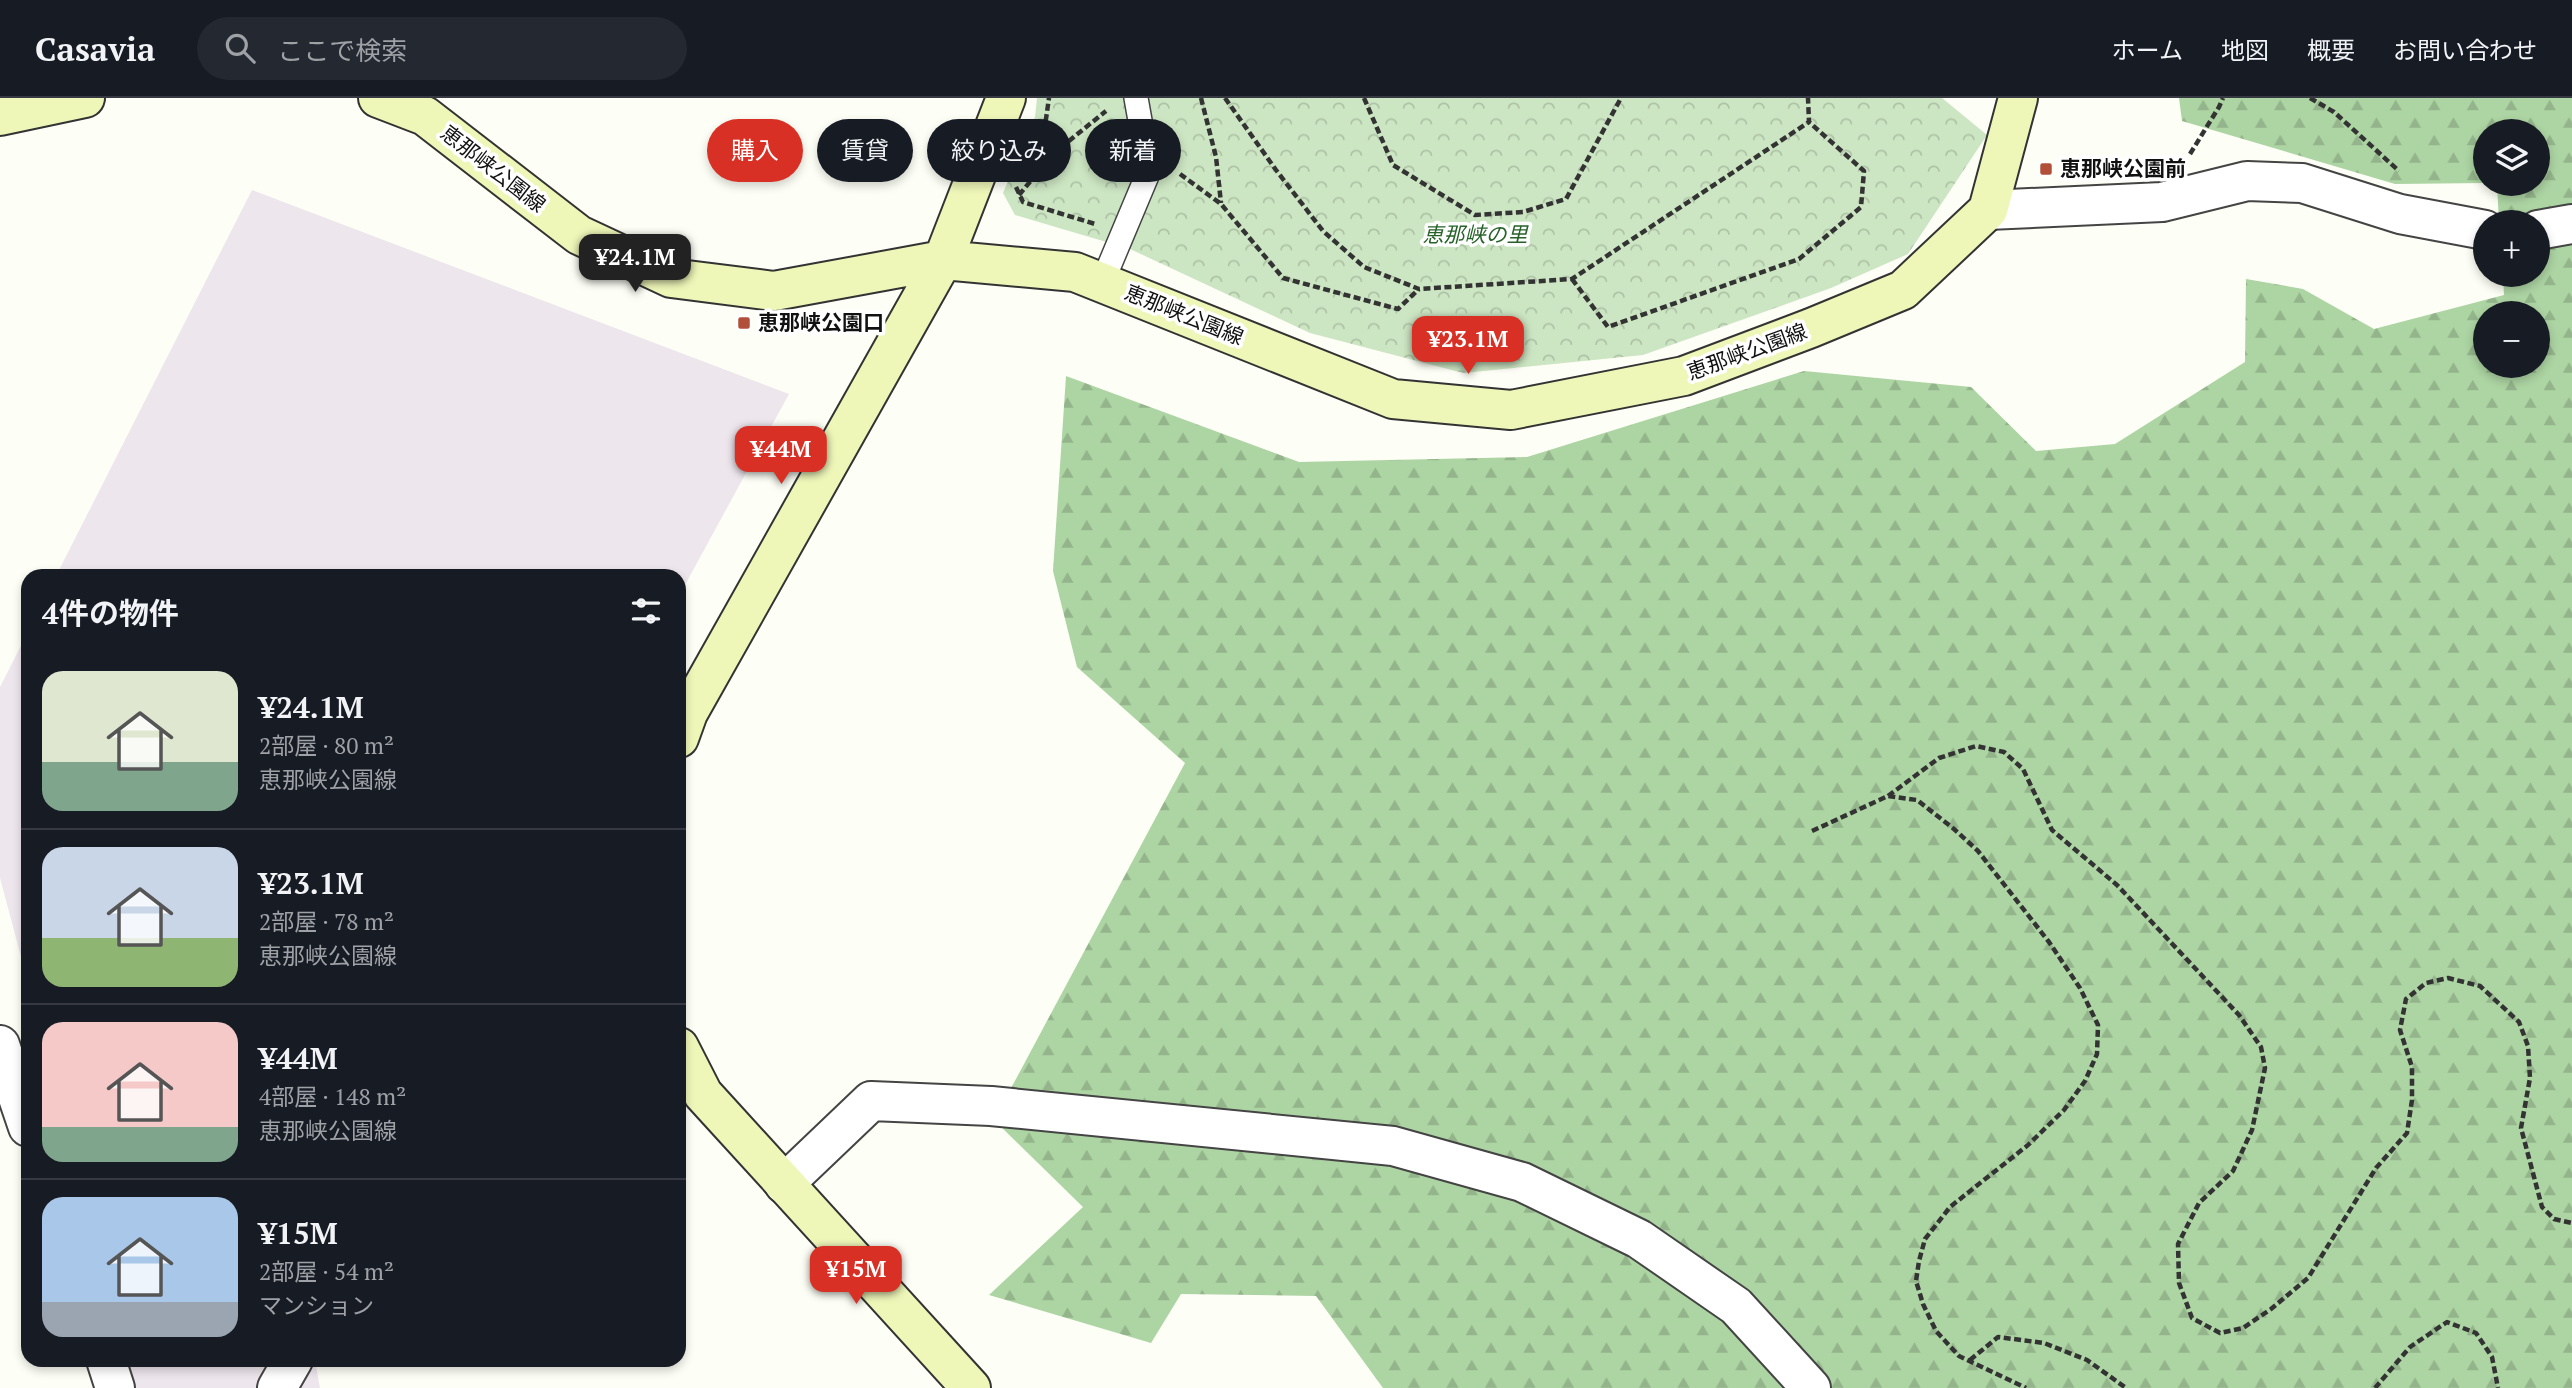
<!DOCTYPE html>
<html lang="ja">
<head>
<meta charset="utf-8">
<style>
	:root { --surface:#171b24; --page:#242831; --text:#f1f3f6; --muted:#9ea1a6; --line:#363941; --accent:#d93025 }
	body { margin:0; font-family:"PT Serif","Noto Sans JP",serif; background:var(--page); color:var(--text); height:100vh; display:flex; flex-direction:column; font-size:26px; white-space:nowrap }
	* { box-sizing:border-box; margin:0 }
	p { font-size:23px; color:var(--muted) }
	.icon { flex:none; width:38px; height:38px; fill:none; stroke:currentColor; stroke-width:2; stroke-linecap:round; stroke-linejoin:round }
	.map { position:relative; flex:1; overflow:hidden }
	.details { position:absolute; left:21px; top:471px; width:665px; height:798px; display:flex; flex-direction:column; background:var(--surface); border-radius:21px; box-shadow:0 4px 10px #0003 }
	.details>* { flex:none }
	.hud { position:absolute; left:707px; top:21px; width:665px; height:63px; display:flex; gap:14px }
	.controls { position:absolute; left:2473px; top:21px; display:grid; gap:14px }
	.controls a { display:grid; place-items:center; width:77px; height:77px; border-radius:50%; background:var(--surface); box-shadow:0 4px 10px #0003; font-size:35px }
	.price { position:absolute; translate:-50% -60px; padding:0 16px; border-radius:14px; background:var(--accent); color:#fff; font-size:23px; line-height:46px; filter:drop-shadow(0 2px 4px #0008) }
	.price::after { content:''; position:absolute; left:50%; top:42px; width:21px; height:16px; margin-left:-10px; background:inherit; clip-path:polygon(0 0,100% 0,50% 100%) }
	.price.on { background:#222; color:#fff }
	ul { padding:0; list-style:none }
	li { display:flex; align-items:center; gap:21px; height:175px; padding:0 21px }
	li+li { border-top:2px solid var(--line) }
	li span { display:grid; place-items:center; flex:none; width:196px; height:140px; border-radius:21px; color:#555 }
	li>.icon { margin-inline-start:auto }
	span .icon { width:84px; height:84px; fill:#fffc; stroke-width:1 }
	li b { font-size:30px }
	h2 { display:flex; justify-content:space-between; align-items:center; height:84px; padding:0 21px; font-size:30px }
	.pill { padding:0 24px; border-radius:32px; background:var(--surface); box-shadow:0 4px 10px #0003; font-size:24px; line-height:63px }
	.pill.on { background:var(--accent); color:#fff }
	header { display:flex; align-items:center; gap:42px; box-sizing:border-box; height:98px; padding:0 35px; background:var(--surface); border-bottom:2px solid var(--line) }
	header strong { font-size:33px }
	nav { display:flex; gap:38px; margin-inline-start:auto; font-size:24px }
	.search { width:490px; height:63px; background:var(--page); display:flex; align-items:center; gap:18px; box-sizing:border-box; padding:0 24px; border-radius:38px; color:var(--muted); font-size:26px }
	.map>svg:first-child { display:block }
	.industrial { fill:#eee6ed }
	.forest { fill:url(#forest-firs); fill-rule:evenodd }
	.park { fill:url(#park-crowns) }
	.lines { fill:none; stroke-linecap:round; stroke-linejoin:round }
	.lane-casing { stroke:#444; stroke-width:26 }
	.street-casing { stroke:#444; stroke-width:42 }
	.secondary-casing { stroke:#333; stroke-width:42 }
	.path { stroke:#333; stroke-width:4.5; stroke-dasharray:7 3.5; stroke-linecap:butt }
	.lane { stroke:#fff; stroke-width:23 }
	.street { stroke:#fff; stroke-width:38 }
	.secondary { stroke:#eef6b8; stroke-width:38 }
	.poi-dot { fill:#b14f38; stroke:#fff; stroke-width:2.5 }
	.labels { text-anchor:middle; stroke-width:7; stroke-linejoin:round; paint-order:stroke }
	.street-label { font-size:21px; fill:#111; stroke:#fff }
	.poi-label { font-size:21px; font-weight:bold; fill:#111; stroke:#fff; text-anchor:start }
	.park-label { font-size:21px; font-style:italic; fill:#276229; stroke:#fff }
</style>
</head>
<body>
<header>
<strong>Casavia</strong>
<div class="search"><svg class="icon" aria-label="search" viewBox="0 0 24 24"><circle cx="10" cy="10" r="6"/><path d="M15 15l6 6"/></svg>ここで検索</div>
<nav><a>ホーム</a><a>地図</a><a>概要</a><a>お問い合わせ</a></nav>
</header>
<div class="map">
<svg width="2572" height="1290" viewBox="0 0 2572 1290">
	<defs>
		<pattern id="forest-firs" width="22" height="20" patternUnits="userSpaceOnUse" patternTransform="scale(1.75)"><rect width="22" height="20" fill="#add4a3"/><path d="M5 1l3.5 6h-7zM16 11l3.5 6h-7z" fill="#94b58b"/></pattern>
		<pattern id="park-crowns" width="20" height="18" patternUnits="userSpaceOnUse" patternTransform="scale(1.75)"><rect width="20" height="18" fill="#cce5c2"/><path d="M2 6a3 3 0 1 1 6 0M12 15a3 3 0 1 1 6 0" fill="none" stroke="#aec3a6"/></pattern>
	</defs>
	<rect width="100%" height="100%" fill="#fdfef5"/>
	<!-- industrial -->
	<path class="industrial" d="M 252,92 L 789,296 L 679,498 L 679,478 L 56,478 Z
		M 28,534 L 28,885 L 0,780 L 0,589 Z
		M 128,1262 L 315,1262 L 320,1290 L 136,1290 Z"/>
	<!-- forest -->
	<path class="forest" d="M 2179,0 L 2572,0 L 2572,1290 L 1383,1290 L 1316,1198 L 1181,1196 L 1151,1245 L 989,1197 L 1083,1109 L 994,1022 L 1185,665 L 1077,569 L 1053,473 L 1066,278 L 1299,364 L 1527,359 L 1804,273 L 1971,289 L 2036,353 L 2115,346 L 2245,264 L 2246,181 L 2303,191 L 2374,231 L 2504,197 L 2503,177 L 2538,177 L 2538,124 L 2499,124 L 2497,86 L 2538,86 L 2538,33 L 2485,33 L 2485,85 L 2395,86 L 2182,23 ZM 2485,215 L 2538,215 L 2538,268 L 2485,268 Z"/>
	<!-- park -->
	<path class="park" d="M 1037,0 L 1942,0 L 1987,37 L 1908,156 L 1831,190 L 1643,257 L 1463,275 L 1310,235 L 1130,151 L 1015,117 L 1003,95 L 1035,19 Z"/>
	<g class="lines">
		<!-- lane casing -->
		<g class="lane-casing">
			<path id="lane" d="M 1102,185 L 1149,73 L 1136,0"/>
		</g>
		<!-- street casing -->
		<g class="street-casing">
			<path id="street" d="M 1988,112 L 2162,104 L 2247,83 L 2302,85 L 2400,116 L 2485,132
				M 2538,132 L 2572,126
				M 0,947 L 28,1029
				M 784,1086 L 871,1003 L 991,1008 L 1393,1048 L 1522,1084 L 1639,1141 L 1736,1208 L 1811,1290
				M 106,1262 L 115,1290
				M 277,1290 L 293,1262"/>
		</g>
		<!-- secondary casing -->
		<g class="secondary-casing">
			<path id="secondary" d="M 378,0 L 425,18 L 579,137 L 671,180 L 774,193 L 943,162 L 1075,174 L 1393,301 L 1511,312 L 1684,278 L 1811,230 L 1903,192 L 1988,112 L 2018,0
				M 0,18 L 85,0
				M 679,640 L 688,615 L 943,162 L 1006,0
				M 679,949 L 703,996 L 971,1290"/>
		</g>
		<!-- path -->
		<path class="path" d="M 1201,0 L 1216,59 L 1221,105
			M 1225,0 L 1276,72 L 1323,133 L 1364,169 L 1419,191 L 1572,181 L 1809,24 L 1808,0
			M 1364,0 L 1393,67 L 1475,117 L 1523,114 L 1566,101 L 1621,0
			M 2310,0 L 2334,14 L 2399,73
			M 2190,56 L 2219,9 L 2223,0
			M 1024,71 L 1046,21 L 1049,0
			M 1180,76 L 1221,106 L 1283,180 L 1398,211 L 1419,191
			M 1016,89 L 1023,104 L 1095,126
			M 1019,97 L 1054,55 L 1106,13
			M 1572,181 L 1608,229 L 1799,161 L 1861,109 L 1864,73 L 1809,24
			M 1888,698 L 1939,660 L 1976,648 L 2004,654 L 2023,671 L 2052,732 L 2117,787 L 2239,917 L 2261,949 L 2265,970 L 2252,1032 L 2233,1073 L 2199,1105 L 2178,1146 L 2179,1185 L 2192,1220 L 2220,1235 L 2243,1230 L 2271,1211 L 2308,1180 L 2376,1070 L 2407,1035 L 2412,1002 L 2412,969 L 2400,932 L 2406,901 L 2426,885 L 2448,880 L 2480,888 L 2519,924 L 2528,948 L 2530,980 L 2521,1030 L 2542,1109 L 2554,1121 L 2572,1125
			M 1812,733 L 1888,698 L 1917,702 L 1954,731 L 1978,753 L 2049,844 L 2080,890 L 2098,927 L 2097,956 L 2085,983 L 2064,1012 L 2028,1047 L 1950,1109 L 1925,1141 L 1919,1163 L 1916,1183 L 1923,1206 L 1936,1233 L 1959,1258 L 2026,1290
			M 1970,1262 L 1998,1239 L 2044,1245 L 2087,1262 L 2126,1290
			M 2375,1290 L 2410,1249 L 2447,1224 L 2476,1235 L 2492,1259 L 2498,1290"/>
		<!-- lane -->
		<use href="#lane" class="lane"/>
		<!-- street -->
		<use href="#street" class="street"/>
		<!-- secondary -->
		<use href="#secondary" class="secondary"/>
	</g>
	<!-- markers -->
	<g class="poi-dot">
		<rect x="2039" y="64" width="14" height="14" rx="3.5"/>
		<rect x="737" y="218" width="14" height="14" rx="3.5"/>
	</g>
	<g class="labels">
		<!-- street labels -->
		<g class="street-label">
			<text transform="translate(493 71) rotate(38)" y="7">恵那峡公園線</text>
			<text transform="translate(1184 217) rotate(22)" y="7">恵那峡公園線</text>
			<text transform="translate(1747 254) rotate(-20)" y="7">恵那峡公園線</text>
		</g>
		<!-- poi labels -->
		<g class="poi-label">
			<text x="2060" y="78">恵那峡公園前</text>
			<text x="758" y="232">恵那峡公園口</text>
		</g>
		<!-- park labels -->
		<g class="park-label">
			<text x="1475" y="144">恵那峡の里</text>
		</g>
	</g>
</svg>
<div class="controls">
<a><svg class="icon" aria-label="layers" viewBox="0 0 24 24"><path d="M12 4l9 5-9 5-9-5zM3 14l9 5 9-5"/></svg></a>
<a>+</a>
<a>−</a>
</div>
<b class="price on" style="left:635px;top:196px">¥24.1M</b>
<b class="price" style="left:1468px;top:278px">¥23.1M</b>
<b class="price" style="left:781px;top:388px">¥44M</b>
<b class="price" style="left:856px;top:1208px">¥15M</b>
<div class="hud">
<a class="pill on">購入</a>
<a class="pill">賃貸</a>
<a class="pill">絞り込み</a>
<a class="pill">新着</a>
</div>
<section class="details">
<h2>4件の物件<svg class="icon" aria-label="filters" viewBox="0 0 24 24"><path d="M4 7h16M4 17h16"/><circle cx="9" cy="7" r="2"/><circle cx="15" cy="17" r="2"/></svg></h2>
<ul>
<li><span style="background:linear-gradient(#dfe7d0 65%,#7fa58c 0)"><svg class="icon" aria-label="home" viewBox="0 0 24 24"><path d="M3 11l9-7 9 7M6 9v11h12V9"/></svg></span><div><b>¥24.1M</b><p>2部屋 · 80 m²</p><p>恵那峡公園線</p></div></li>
<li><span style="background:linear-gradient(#c9d6e8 65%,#8fb573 0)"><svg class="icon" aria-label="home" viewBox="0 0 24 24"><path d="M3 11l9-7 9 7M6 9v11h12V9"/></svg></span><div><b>¥23.1M</b><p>2部屋 · 78 m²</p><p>恵那峡公園線</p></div></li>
<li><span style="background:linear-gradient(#f6c9c9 75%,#7fa58c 0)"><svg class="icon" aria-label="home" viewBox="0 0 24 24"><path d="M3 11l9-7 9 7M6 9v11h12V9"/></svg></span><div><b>¥44M</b><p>4部屋 · 148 m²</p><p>恵那峡公園線</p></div></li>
<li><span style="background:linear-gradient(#a9c7e8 75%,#9aa5b1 0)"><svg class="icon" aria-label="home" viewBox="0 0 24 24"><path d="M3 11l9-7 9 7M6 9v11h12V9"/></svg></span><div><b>¥15M</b><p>2部屋 · 54 m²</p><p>マンション</p></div></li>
</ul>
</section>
</div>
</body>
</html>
